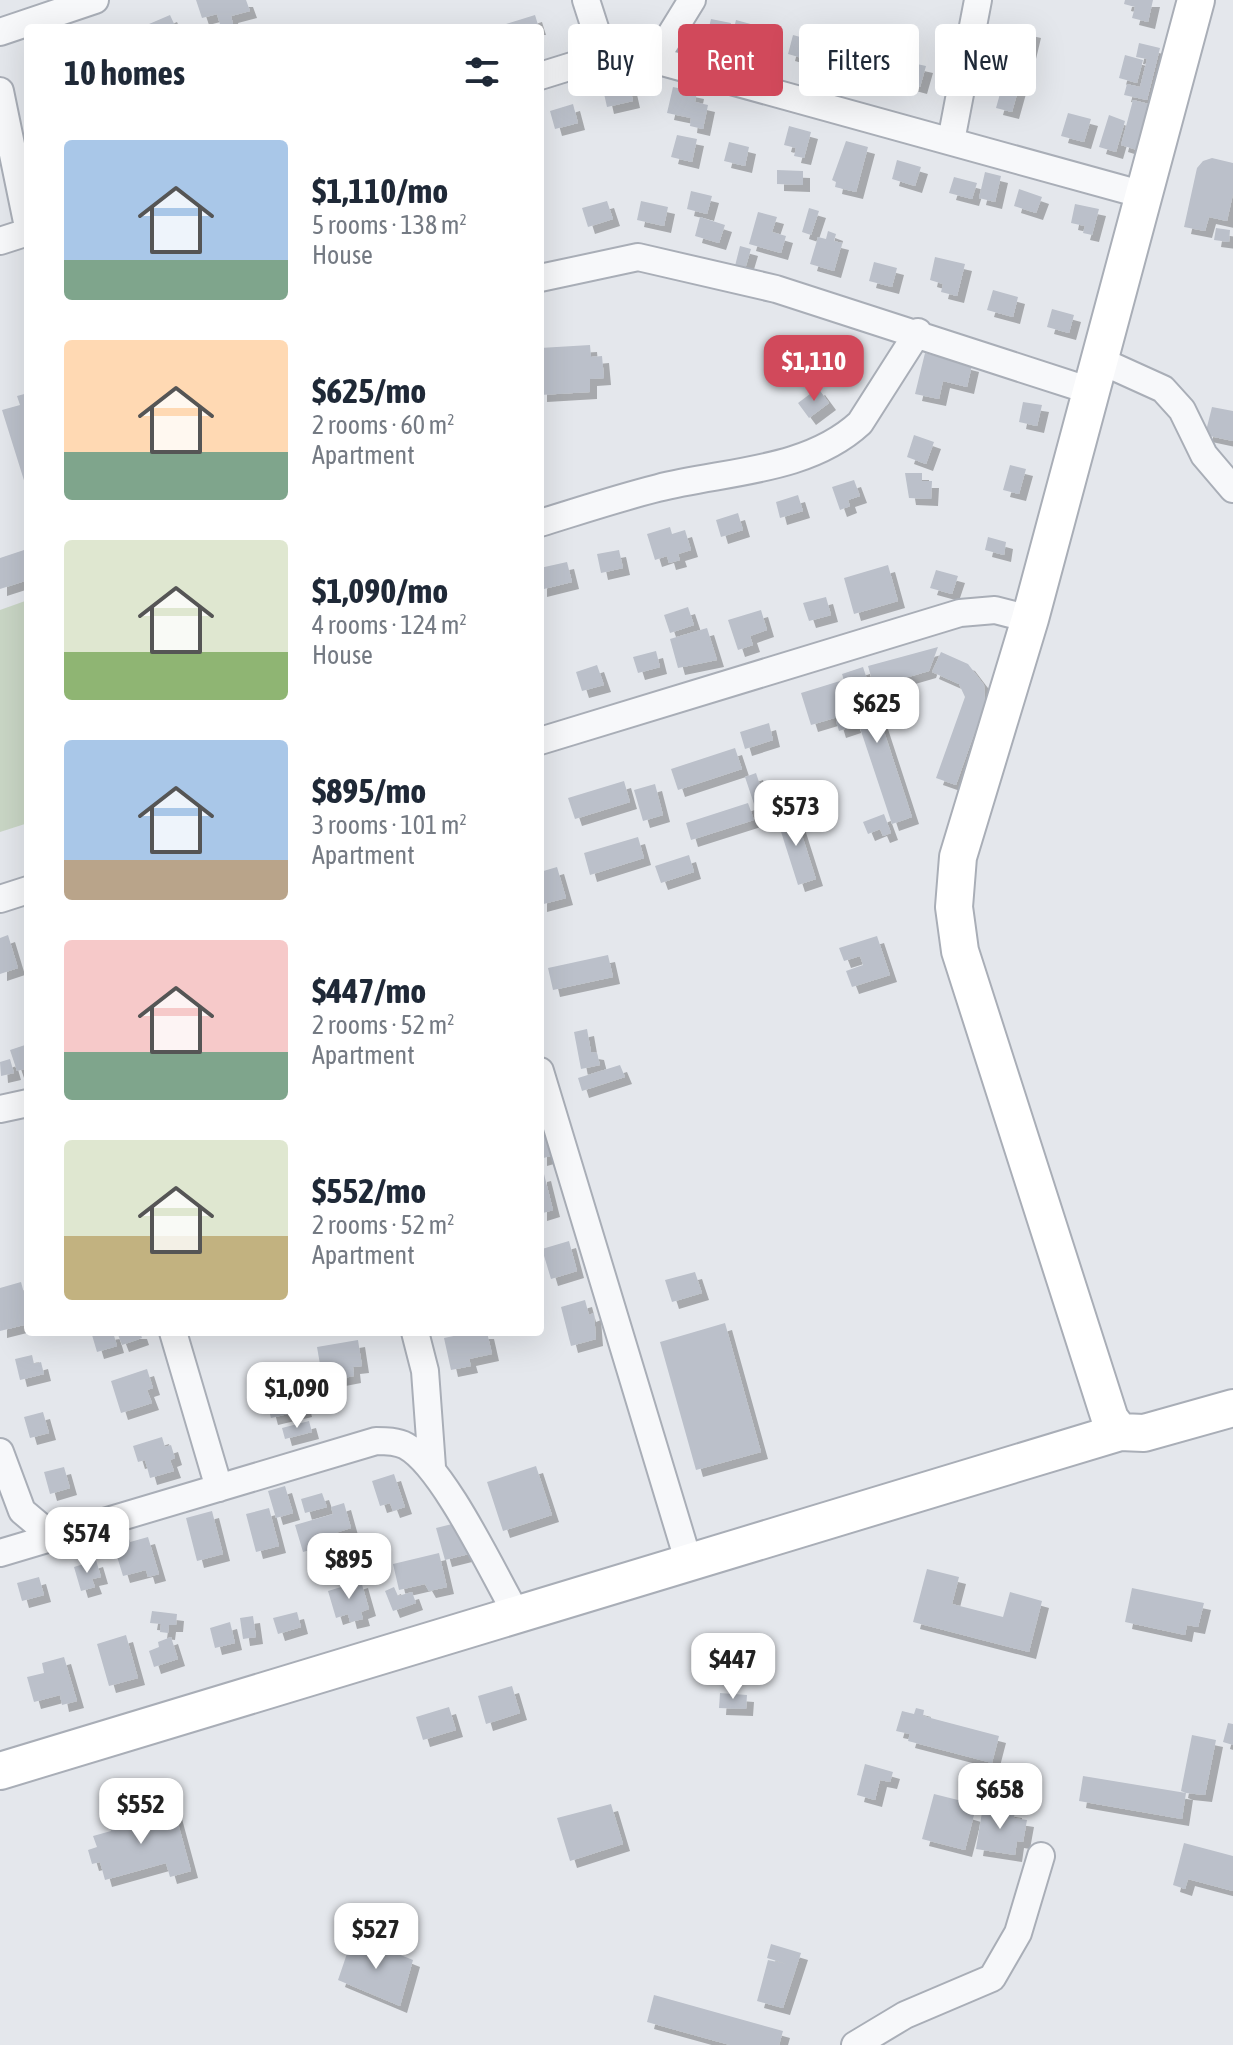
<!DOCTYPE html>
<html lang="en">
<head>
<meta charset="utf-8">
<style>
	:root { --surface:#fff; --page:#f2f2f3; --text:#1f2937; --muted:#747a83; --accent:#d1495b }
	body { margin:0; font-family:"Asap Condensed",sans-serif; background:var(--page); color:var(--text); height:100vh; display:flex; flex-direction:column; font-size:30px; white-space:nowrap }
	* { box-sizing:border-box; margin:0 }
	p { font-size:26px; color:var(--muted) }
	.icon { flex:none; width:44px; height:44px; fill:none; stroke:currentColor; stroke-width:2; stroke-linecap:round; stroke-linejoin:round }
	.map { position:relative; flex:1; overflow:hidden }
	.details { position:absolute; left:24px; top:24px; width:520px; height:1312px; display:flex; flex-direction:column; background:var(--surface); border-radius:8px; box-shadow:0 8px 32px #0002 }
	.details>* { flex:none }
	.banner { position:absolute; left:568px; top:24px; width:544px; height:72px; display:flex; gap:16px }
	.price { position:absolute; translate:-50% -68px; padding:0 18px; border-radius:16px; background:#fff; color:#222; font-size:26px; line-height:52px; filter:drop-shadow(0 2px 4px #0008) }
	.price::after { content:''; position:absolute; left:50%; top:48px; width:24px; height:18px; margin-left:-12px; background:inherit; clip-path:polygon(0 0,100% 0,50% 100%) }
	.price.active { background:var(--accent); color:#fff }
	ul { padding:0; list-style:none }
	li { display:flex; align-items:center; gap:24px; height:200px; padding:0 40px }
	li span { display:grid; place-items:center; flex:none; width:224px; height:160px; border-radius:8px; color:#555 }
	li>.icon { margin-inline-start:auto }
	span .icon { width:96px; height:96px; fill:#fffc; stroke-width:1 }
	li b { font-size:34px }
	h2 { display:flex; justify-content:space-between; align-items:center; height:96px; padding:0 40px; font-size:34px }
	.tag { padding:0 28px; border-radius:8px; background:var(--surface); box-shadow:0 8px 32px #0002; font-size:28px; line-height:72px }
	.tag.active { background:var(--accent); color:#fff }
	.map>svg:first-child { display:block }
	.green { fill:#c9d6c5 }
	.building { fill:#bbc0ca; filter:url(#shadow) }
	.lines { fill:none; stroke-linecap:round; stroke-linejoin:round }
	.street-casing { stroke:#a9aeb7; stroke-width:30 }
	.secondary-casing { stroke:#a9aeb7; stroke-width:40 }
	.street { stroke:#f7f8fa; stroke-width:26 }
	.secondary { stroke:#fff; stroke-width:36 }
</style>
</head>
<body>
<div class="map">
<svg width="1233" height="2045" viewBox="0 0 1233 2045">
	<defs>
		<filter id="shadow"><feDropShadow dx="7" dy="7" stdDeviation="0" flood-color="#0004"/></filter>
	</defs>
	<rect width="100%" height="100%" fill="#e4e7ec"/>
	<!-- green -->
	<path class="green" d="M 28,600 L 28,823 L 0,832 L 0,610 Z"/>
	<!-- building -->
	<path class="building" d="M 196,0 L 246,0 L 250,11 L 231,16 L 233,24 L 221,28 L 217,14 L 202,18 Z
		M 1125,0 L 1153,0 L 1148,22 L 1132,18 L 1135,7 L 1124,4 Z
		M 170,15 L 176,28 L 151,28 L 149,24 Z
		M 535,15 L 539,28 L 507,28 L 506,24 Z
		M 711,19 L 731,23 L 728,39 L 707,35 Z
		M 736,20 L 758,26 L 753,45 L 731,40 Z
		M 1016,27 L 1034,31 L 1029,52 L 1011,48 Z
		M 840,32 L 853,36 L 842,71 L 829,67 Z
		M 793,35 L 815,41 L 809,60 L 788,54 Z
		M 1139,43 L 1160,48 L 1147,100 L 1124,95 L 1127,84 L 1140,87 L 1147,59 L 1136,57 Z
		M 852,50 L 867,55 L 863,68 L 848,64 Z
		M 1125,55 L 1143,60 L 1137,83 L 1119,78 Z
		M 903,61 L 926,66 L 920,87 L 898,81 Z
		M 629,83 L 633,101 L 607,107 L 603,89 Z
		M 1003,83 L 1019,87 L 1012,112 L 996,108 Z
		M 673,87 L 697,92 L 695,102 L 708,105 L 703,129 L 690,126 L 691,118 L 667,113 Z
		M 1133,100 L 1149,104 L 1137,150 L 1121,145 Z
		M 573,104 L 578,123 L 555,129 L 550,111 Z
		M 1068,113 L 1091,119 L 1084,142 L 1061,136 Z
		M 1109,115 L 1125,121 L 1116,152 L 1099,147 Z
		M 789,126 L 811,132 L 804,158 L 794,156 L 796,148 L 784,145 Z
		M 677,135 L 697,139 L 692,162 L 671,157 Z
		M 846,141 L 868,147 L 856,192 L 835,187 L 836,182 L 832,180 Z
		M 729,142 L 749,147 L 745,166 L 724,161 Z
		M 1212,158 L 1233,163 L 1233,194 L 1227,221 L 1209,217 L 1205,231 L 1184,227 L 1197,168 L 1203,161 Z
		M 897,160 L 921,167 L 915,186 L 892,179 Z
		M 777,170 L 803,171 L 803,185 L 777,184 Z
		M 985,172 L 1001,176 L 995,202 L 979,198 Z
		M 954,177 L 977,183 L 972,199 L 949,193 Z
		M 1019,189 L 1042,197 L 1036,213 L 1014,206 Z
		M 691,191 L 712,196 L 707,214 L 687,209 Z
		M 607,201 L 613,219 L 588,227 L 582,208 Z
		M 641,201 L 668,207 L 664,226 L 637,220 Z
		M 1075,204 L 1099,209 L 1092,235 L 1083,233 L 1085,226 L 1071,223 Z
		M 809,208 L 819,211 L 811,235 L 802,232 Z
		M 758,212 L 777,217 L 772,232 L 786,236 L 781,253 L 749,244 Z
		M 700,217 L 725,225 L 719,243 L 695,236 Z
		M 1216,228 L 1230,230 L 1229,242 L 1214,240 Z
		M 828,231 L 836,234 L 834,241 L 842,243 L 834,271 L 810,264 L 818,237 L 826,239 Z
		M 740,246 L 751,249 L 745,269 L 735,266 Z
		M 935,257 L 965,264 L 957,296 L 941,292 L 943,284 L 930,280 Z
		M 874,262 L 897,268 L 892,287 L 869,281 Z
		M 993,290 L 1018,297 L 1013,317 L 987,310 Z
		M 1052,309 L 1074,315 L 1069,333 L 1047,327 Z
		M 590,345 L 591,357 L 602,356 L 604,378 L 590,379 L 590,392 L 540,395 L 540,348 Z
		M 925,353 L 972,365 L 967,387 L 943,381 L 939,399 L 915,394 Z
		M 818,388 L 829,403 L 809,418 L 798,403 Z
		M 28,393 L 28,490 L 27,490 L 2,410 L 20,405 L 17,396 Z
		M 1023,402 L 1042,405 L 1037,426 L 1019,422 Z
		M 1212,407 L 1233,411 L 1233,441 L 1205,435 Z
		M 914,435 L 934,442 L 926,464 L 907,457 Z
		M 1010,465 L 1026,469 L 1019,494 L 1003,490 Z
		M 905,473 L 922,473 L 922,481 L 932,481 L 931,499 L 909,498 Z
		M 854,480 L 860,496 L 848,500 L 850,506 L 840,510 L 832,487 Z
		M 798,495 L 803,511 L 780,518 L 776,502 Z
		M 738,513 L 743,530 L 721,537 L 716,520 Z
		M 670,527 L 672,534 L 685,530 L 691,550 L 678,554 L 680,560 L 669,563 L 667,556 L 655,560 L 647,534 Z
		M 988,537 L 1006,542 L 1004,555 L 985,550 Z
		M 27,549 L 28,580 L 0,589 L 0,558 Z
		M 619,550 L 623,568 L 601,573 L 597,554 Z
		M 567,562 L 572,582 L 540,590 L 540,568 Z
		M 888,565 L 898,601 L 854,614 L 844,578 Z
		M 936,570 L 958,576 L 952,594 L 930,588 Z
		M 826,597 L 831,615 L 809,621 L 803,603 Z
		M 688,607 L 694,625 L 670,633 L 664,615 Z
		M 761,610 L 767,630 L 750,636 L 753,645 L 738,650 L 728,620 Z
		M 707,628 L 717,660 L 678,668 L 670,639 Z
		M 938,647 L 929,671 L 874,687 L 868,666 Z
		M 656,651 L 660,667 L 638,673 L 633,657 Z
		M 941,652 L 968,664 L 984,685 L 985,703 L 956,785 L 936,778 L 965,697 L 959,684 L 932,672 Z
		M 597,665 L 604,685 L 582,691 L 576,672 Z
		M 863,667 L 912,817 L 892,824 L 842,674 Z
		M 840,681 L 851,713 L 811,725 L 801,693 Z
		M 852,716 L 854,726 L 839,731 L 836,721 Z
		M 769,723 L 773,740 L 745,749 L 740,732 Z
		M 735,748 L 742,769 L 678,790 L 671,769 Z
		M 756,773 L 766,803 L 755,807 L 745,777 Z
		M 624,781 L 630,802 L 575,819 L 568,798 Z
		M 655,784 L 663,815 L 643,821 L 634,790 Z
		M 748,803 L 754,820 L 691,840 L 686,823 Z
		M 794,810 L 816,879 L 798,885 L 776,816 Z
		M 884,814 L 891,833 L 883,836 L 880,829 L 868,834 L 863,822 Z
		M 638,837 L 644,858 L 590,875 L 584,853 Z
		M 689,855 L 694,872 L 661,883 L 655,866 Z
		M 557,867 L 566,898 L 540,905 L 540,872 Z
		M 8,935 L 18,968 L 0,974 L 0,938 Z
		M 877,936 L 890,975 L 852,987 L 846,971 L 863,965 L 860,956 L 844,961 L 839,948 Z
		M 608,955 L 613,977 L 553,990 L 548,968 Z
		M 587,1029 L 591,1052 L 597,1053 L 600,1065 L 581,1069 L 574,1032 Z
		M 28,1044 L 28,1068 L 17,1071 L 10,1050 Z
		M 10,1059 L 14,1073 L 1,1076 L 0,1062 Z
		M 620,1065 L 625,1077 L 582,1091 L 578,1078 Z
		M 544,1120 L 554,1155 L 540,1159 L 540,1121 Z
		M 544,1174 L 553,1210 L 540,1214 L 540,1175 Z
		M 569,1241 L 577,1271 L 551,1279 L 542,1249 Z
		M 695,1272 L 702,1293 L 672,1302 L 665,1280 Z
		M 21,1282 L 24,1293 L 28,1292 L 28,1324 L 0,1331 L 0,1288 Z
		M 585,1300 L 589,1315 L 594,1313 L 596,1339 L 571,1346 L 561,1307 Z
		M 725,1323 L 761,1452 L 696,1470 L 660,1342 Z
		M 113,1332 L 117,1346 L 97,1352 L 92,1335 Z
		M 117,1332 L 140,1332 L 142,1338 L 122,1345 Z
		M 473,1332 L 487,1332 L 492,1354 L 469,1359 L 471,1366 L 451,1370 L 444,1338 Z
		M 358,1340 L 362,1366 L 353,1367 L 354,1376 L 323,1382 L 317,1347 Z
		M 32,1355 L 34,1364 L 41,1362 L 44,1374 L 20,1380 L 15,1359 Z
		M 147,1369 L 153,1388 L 147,1390 L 152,1403 L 121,1413 L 111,1381 Z
		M 328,1389 L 331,1403 L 318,1406 L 314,1392 Z
		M 300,1390 L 305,1410 L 271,1418 L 266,1399 Z
		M 43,1412 L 49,1433 L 30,1438 L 24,1417 Z
		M 309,1421 L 312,1432 L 285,1439 L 282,1428 Z
		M 162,1437 L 165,1447 L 171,1445 L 175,1458 L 170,1460 L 174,1471 L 150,1478 L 145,1460 L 138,1462 L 133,1446 Z
		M 536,1466 L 552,1515 L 503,1531 L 487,1482 Z
		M 64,1467 L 70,1488 L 50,1494 L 44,1472 Z
		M 394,1474 L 405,1507 L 393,1511 L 390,1503 L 380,1506 L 372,1481 Z
		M 285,1486 L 293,1513 L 276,1518 L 268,1491 Z
		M 322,1493 L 327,1507 L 305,1513 L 301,1499 Z
		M 344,1503 L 351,1528 L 329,1535 L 331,1544 L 303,1552 L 295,1525 L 333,1514 L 331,1507 Z
		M 269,1508 L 279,1546 L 256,1552 L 246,1514 Z
		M 212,1511 L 223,1554 L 197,1561 L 186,1518 Z
		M 460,1522 L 469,1554 L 445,1560 L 436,1528 Z
		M 128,1535 L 130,1542 L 148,1537 L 159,1574 L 148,1577 L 146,1570 L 123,1576 L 112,1540 Z
		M 439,1553 L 447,1587 L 429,1591 L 425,1584 L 399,1590 L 393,1564 Z
		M 96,1560 L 101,1577 L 92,1579 L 95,1587 L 81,1591 L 74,1567 Z
		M 927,1569 L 959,1577 L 952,1604 L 1003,1617 L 1010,1592 L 1042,1601 L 1029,1652 L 913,1622 Z
		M 39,1577 L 44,1595 L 22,1601 L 17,1583 Z
		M 361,1581 L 369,1609 L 361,1612 L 363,1619 L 350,1622 L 348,1614 L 336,1618 L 328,1591 Z
		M 394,1587 L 398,1596 L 412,1592 L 416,1603 L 393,1611 L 385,1591 Z
		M 1132,1588 L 1204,1603 L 1198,1627 L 1187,1625 L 1185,1635 L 1125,1622 Z
		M 152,1611 L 177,1614 L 176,1625 L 169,1625 L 168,1633 L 160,1632 L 161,1624 L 150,1623 Z
		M 297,1612 L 301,1627 L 278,1634 L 273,1618 Z
		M 253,1616 L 256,1637 L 243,1639 L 240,1618 Z
		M 230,1622 L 235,1643 L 215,1648 L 210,1628 Z
		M 126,1635 L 138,1678 L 109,1686 L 97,1644 Z
		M 171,1637 L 178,1659 L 154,1667 L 149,1651 L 159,1647 L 158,1642 Z
		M 64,1657 L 77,1701 L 62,1705 L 60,1695 L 34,1702 L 27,1677 L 44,1673 L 42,1663 Z
		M 512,1686 L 520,1713 L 486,1724 L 478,1696 Z
		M 720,1693 L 747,1695 L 746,1709 L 719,1708 Z
		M 449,1707 L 456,1730 L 423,1740 L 416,1717 Z
		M 916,1708 L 924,1710 L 923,1716 L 999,1736 L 992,1763 L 908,1741 L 910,1734 L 896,1731 L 902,1711 L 914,1714 Z
		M 1228,1723 L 1233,1724 L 1233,1745 L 1223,1742 Z
		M 1192,1735 L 1216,1740 L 1205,1795 L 1186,1793 L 1182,1819 L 1079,1801 L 1083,1776 L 1186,1793 L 1181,1791 Z
		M 865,1764 L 893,1772 L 890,1782 L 880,1780 L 875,1800 L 857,1795 Z
		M 934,1794 L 966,1802 L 964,1812 L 974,1815 L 965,1850 L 922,1839 Z
		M 611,1804 L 623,1844 L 570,1861 L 557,1818 Z
		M 983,1806 L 1015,1811 L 1014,1818 L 1027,1820 L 1023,1842 L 1017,1841 L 1015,1855 L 976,1849 Z
		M 147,1810 L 149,1819 L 175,1812 L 191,1871 L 170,1877 L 166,1863 L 105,1880 L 100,1862 L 92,1864 L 88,1850 L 97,1847 L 93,1836 L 111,1831 L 108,1821 Z
		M 1184,1843 L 1233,1856 L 1233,1891 L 1188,1879 L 1185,1889 L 1173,1885 Z
		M 353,1936 L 413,1960 L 400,2006 L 338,1980 Z
		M 771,1944 L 801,1953 L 783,2008 L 757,2001 L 768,1960 L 787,1964 L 767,1958 Z
		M 654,1995 L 783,2031 L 779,2045 L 730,2045 L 647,2022 Z"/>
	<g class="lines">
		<!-- street casing -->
		<g class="street-casing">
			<path id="street" d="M 586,0 L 604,56
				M 0,32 L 95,0
				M 655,60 L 692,0
				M 540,76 L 630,48 L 655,60 L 1144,195
				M 0,91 L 28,227
				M 951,141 L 978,0
				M 0,241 L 28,232
				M 540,278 L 638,257 L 776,289 L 1091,391
				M 1099,360 L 1163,389 L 1182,410 L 1204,455 L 1233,489
				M 540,523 C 579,511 618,498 658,488 C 724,471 807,472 860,423 L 918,332
				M 540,741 L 960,613 L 995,610 L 1030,619
				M 0,899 L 28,890
				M 540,1071 L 688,1560
				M 0,1109 L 28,1103
				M 173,1332 L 219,1488
				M 415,1332 L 425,1371 L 432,1467
				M 0,1452 L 22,1511 L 53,1537
				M 0,1553 L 376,1441 C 386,1441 397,1441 406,1446 C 443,1466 493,1573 516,1613
				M 855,2045 L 905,2015 L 992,1978 L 1018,1933 L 1041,1856"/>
		</g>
		<!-- secondary casing -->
		<g class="secondary-casing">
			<path id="secondary" d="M 1196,0 L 1030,619 L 958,857 L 954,907 L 960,951 L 1110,1419 L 1120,1432 L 1144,1433 L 1233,1408
				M 0,1771 L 1120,1432"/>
		</g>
		<!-- street -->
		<use href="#street" class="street"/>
		<!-- secondary -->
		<use href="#secondary" class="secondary"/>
	</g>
</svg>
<b class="price active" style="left:814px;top:403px">$1,110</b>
<b class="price" style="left:877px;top:745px">$625</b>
<b class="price" style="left:796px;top:848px">$573</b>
<b class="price" style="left:297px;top:1430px">$1,090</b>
<b class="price" style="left:87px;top:1575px">$574</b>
<b class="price" style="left:349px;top:1601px">$895</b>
<b class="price" style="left:733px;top:1701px">$447</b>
<b class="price" style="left:1000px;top:1831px">$658</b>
<b class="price" style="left:141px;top:1846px">$552</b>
<b class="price" style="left:376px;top:1971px">$527</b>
<div class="banner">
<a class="tag">Buy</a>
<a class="tag active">Rent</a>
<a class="tag">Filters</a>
<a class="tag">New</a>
</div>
<section class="details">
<h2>10 homes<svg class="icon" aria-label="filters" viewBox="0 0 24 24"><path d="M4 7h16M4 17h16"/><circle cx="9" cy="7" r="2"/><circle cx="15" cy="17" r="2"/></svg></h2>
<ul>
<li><span style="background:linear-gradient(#a9c7e8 75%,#7fa58c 0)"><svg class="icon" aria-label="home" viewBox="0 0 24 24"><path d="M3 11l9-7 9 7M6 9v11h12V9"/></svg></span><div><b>$1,110/mo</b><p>5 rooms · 138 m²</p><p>House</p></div></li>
<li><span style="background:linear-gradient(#ffd9b3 70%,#7fa58c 0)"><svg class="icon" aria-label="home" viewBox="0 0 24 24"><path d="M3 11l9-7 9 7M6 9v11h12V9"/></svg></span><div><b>$625/mo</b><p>2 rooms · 60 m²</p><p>Apartment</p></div></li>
<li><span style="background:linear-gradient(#dfe7d0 70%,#8fb573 0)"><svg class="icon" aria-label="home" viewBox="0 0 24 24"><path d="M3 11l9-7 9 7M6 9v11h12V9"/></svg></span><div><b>$1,090/mo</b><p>4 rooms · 124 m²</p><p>House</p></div></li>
<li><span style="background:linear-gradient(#a9c7e8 75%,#b9a48a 0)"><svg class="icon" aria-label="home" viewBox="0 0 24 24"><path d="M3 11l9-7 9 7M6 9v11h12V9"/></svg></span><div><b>$895/mo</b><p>3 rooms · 101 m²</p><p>Apartment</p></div></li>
<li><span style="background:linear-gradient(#f6c9c9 70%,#7fa58c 0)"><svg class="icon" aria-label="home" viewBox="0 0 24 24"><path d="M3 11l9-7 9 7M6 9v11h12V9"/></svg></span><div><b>$447/mo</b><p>2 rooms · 52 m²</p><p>Apartment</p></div></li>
<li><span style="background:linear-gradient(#dfe7d0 60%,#c2b280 0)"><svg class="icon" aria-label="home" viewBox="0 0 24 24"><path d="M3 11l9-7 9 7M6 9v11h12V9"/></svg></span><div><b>$552/mo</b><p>2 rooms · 52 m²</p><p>Apartment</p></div></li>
</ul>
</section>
</div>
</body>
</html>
